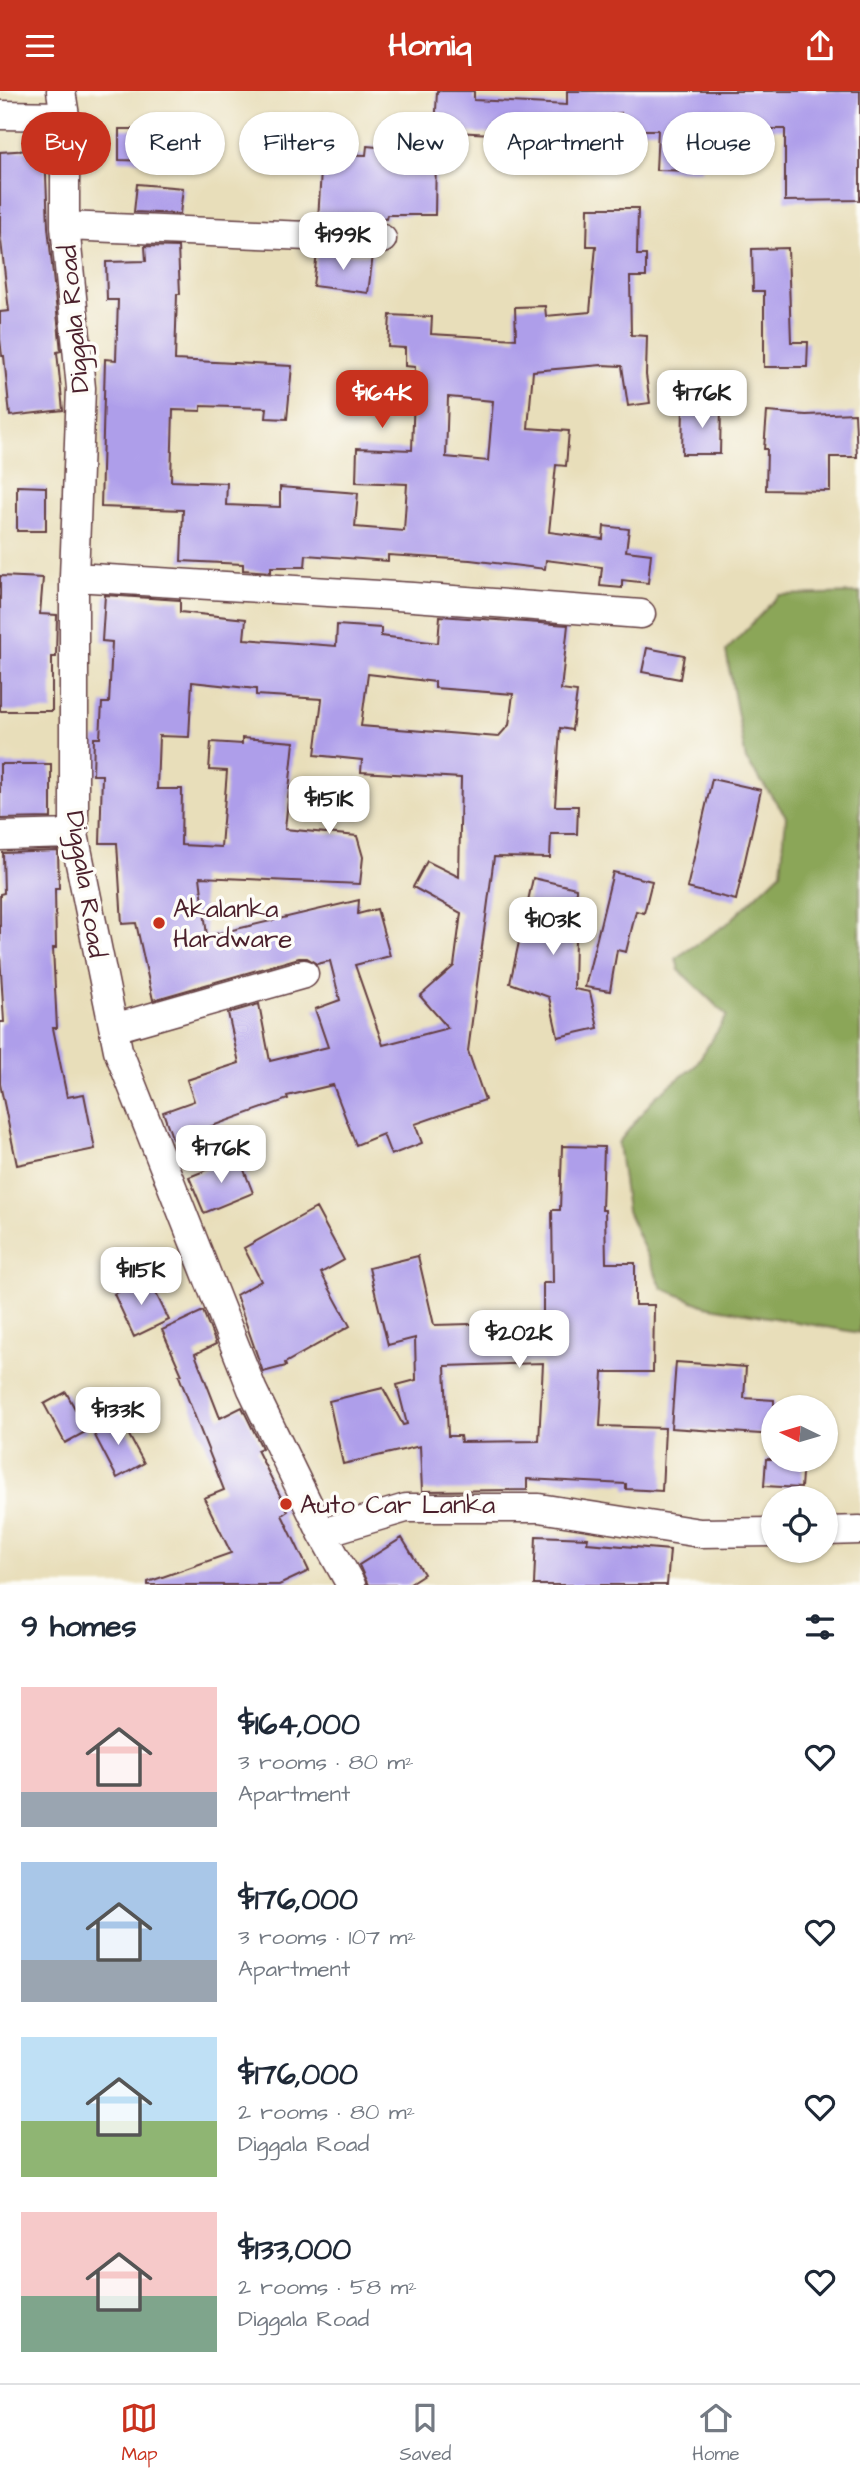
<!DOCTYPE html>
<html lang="en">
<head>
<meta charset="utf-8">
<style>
	:root { --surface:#fff; --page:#f2f2f3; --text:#1f2937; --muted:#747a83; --line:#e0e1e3; --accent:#c8321e }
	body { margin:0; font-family:"Architects Daughter",sans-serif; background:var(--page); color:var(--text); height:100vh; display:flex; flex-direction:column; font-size:26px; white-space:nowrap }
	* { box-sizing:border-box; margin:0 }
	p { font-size:23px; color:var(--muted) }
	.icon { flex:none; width:38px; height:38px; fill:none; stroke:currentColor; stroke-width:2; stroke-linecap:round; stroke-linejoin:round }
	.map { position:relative; height:1494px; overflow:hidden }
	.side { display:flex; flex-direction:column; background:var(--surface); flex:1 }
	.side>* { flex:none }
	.guide { position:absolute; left:21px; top:21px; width:819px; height:63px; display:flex; gap:14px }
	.needle { width:46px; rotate:275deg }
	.fabs { position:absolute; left:761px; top:1304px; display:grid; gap:14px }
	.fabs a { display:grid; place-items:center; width:77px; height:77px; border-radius:50%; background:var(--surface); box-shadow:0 2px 5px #0004; font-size:35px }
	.price { position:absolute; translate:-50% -60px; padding:0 16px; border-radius:14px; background:#fff; color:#222; font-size:23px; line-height:46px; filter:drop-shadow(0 2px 4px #0008) }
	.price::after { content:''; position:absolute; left:50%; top:42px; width:21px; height:16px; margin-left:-10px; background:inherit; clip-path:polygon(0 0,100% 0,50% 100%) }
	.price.current { background:var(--accent); color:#fff }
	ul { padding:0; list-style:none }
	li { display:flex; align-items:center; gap:21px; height:175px; padding:0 21px }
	li span { display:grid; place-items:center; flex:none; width:196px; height:140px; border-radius:0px; color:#555 }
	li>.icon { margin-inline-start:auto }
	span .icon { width:84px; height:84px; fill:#fffc; stroke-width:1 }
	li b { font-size:30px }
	h2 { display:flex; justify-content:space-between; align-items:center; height:84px; padding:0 21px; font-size:30px }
	.pill { padding:0 24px; border-radius:32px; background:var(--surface); box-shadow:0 2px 5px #0004; font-size:24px; line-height:63px }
	.pill.current { background:var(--accent); color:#fff }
	header { display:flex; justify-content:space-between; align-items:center; height:91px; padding:0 21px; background:var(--accent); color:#fff; font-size:32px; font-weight:800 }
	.menu { display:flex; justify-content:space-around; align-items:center; height:98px; border-top:2px solid var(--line); background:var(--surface); font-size:19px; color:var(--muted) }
	.menu a { display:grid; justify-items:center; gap:4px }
	.menu .current { color:var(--accent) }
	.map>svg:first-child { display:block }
	.forest { fill:#8ba658; stroke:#6a6242; stroke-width:2 }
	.building { fill:#ae9eea; fill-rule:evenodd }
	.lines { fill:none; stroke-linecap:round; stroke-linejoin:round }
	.minor-casing { stroke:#623c40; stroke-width:31 }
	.minor { stroke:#fff; stroke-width:28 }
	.poi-dot { fill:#c8321e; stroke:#fdfcf7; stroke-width:2.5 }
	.labels { text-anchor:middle; stroke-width:7; stroke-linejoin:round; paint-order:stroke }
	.street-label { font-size:26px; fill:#4a1f2b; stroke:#fdfcf7 }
	.poi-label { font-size:26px; fill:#4a1f2b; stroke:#fdfcf7; text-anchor:start }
</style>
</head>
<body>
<header><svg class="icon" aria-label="menu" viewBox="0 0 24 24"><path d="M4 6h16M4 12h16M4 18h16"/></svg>Homiq<svg class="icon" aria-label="share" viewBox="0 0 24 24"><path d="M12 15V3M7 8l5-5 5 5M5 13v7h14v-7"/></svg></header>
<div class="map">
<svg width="860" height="1494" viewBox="0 0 860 1494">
	<rect width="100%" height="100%" fill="#fdfcf7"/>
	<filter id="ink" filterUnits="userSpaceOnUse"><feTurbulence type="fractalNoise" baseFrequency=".0143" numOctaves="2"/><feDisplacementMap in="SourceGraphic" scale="14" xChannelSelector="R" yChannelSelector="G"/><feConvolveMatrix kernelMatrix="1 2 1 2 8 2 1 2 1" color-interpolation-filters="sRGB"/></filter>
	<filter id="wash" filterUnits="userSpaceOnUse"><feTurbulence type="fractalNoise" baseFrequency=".00686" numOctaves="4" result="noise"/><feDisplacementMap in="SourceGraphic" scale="28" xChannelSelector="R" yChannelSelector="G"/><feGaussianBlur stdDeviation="1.57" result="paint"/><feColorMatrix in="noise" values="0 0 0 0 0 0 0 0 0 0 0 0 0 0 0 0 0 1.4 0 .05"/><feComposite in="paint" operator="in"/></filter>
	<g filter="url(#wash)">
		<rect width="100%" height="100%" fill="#e8deba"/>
		<!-- forest -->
		<path class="forest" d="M 860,502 L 860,1242 L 705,1215 L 662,1197 L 627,1120 L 618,1052 L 655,1006 L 695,975 L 727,925 L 679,879 L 676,867 L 727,833 L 781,781 L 786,725 L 746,669 L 726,560 L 779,504 Z"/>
		<g id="blocks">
			<!-- building -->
			<path class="building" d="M 437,0 L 474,0 L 474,9 L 567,14 L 567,0 L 860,0 L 860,109 L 785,110 L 785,38 L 702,38 L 701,80 L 656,79 L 658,39 L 621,39 L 621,22 L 550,34 L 549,46 L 435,40 Z
				M 119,38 L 153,38 L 152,70 L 119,69 Z
				M 367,55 L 436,62 L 435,124 L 387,124 L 386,128 L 378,127 L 377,131 L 318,129 L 322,63 L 366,64 Z
				M 45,58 L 48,136 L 61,260 L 57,261 L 63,319 L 10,325 L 4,265 L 2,265 L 0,248 L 0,221 L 9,220 L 0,141 L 0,61 Z
				M 137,93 L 183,97 L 180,123 L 134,121 Z
				M 588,117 L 638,117 L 637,164 L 646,164 L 646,186 L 630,186 L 631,244 L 647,245 L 646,284 L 650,312 L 628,315 L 622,275 L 602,274 L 533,280 L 528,337 L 569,340 L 566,375 L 556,374 L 549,441 L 603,448 L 604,435 L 629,438 L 626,460 L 651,463 L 648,492 L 622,489 L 622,497 L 600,495 L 602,476 L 546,469 L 545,478 L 470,469 L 388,464 L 388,470 L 306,464 L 305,476 L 271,476 L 271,481 L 243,479 L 243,473 L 181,470 L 183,419 L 101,416 L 105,268 L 116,269 L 118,209 L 107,209 L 106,171 L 146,170 L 145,155 L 178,156 L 180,203 L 177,203 L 175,269 L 292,275 L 287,328 L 266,327 L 267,317 L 201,315 L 201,320 L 173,319 L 171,390 L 227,392 L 226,414 L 280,416 L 280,396 L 358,402 L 355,436 L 404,440 L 407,393 L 356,391 L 357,357 L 412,359 L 415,276 L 405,275 L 405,257 L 388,256 L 390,224 L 432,226 L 431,243 L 516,248 L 515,216 L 545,215 L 546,225 L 590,221 L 596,155 L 587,155 ZM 448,306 L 493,310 L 488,370 L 446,366 Z
				M 788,157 L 791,251 L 808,251 L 807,276 L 764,276 L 764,200 L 753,200 L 752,158 Z
				M 317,162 L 373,164 L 368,202 L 313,195 Z
				M 683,315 L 721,315 L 720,363 L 682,363 Z
				M 767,321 L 806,324 L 855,322 L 857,366 L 830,366 L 830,400 L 766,399 L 767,358 L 764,358 Z
				M 17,395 L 46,396 L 46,440 L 17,440 Z
				M 0,485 L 43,487 L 40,523 L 57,524 L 56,566 L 52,566 L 52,620 L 0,620 Z
				M 105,504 L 180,509 L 180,521 L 246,528 L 244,548 L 336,555 L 337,534 L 381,537 L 381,545 L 438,552 L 440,525 L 568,534 L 561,599 L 577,601 L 572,639 L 560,637 L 555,715 L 578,715 L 577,743 L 551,743 L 550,767 L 494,766 L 468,960 L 485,1009 L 415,1033 L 422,1052 L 391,1064 L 383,1043 L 356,1054 L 333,994 L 287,1005 L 288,1008 L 173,1049 L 163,1021 L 194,1010 L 187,989 L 239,972 L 228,922 L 259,913 L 270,970 L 328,956 L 315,918 L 340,909 L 330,870 L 317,873 L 307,867 L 299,867 L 153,909 L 136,832 L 122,833 L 117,752 L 100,752 L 102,684 L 93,684 L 94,647 L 100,647 L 102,612 L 109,612 L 112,551 L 102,550 ZM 368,583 L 435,591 L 435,597 L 513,603 L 509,634 L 498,646 L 361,635 ZM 192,591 L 256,598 L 256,604 L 322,608 L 315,664 L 362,669 L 361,681 L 461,687 L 459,786 L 427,770 L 413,796 L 461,822 L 454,875 L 420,905 L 448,937 L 383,954 L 355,874 L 390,865 L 377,818 L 358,823 L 359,809 L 207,845 L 200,786 L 360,793 L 363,766 L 357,745 L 285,738 L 294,651 L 242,647 L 242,653 L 211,651 L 209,679 L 227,680 L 221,756 L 181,754 L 182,698 L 157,698 L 159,645 L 189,646 Z
				M 647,557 L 684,564 L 680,588 L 642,581 Z
				M 0,673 L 51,673 L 51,727 L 0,728 Z
				M 712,688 L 761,699 L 736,809 L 687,797 Z
				M 58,760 L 59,797 L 55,797 L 56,857 L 53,857 L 57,937 L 53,937 L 67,1006 L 84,1003 L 95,1058 L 17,1074 L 0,993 L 0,931 L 4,931 L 0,863 L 0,803 L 4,802 L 3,762 Z
				M 613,781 L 652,790 L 644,822 L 636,820 L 626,861 L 617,859 L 610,900 L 585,896 Z
				M 533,787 L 576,797 L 574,898 L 590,901 L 598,937 L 558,946 L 549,906 L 510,892 Z
				M 562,1055 L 604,1056 L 602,1119 L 605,1119 L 606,1172 L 635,1172 L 635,1214 L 654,1214 L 653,1281 L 603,1281 L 600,1335 L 665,1337 L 662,1400 L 626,1398 L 626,1393 L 527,1388 L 527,1399 L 422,1400 L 420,1355 L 343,1373 L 329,1310 L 383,1297 L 403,1334 L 407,1333 L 397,1294 L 416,1289 L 415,1247 L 388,1254 L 369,1177 L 418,1165 L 434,1234 L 543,1231 L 543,1192 L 553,1192 L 552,1119 L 560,1119 ZM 543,1272 L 539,1350 L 461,1351 L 460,1345 L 448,1345 L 445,1275 Z
				M 239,1066 L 253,1102 L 204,1122 L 189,1086 Z
				M 316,1117 L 344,1169 L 321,1182 L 350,1235 L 285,1272 L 286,1275 L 263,1281 L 236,1204 L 261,1190 L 244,1157 Z
				M 148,1186 L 169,1229 L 134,1246 L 114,1203 Z
				M 203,1220 L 216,1253 L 195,1263 L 220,1327 L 242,1316 L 262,1357 L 257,1359 L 288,1420 L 282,1424 L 309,1480 L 279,1494 L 148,1494 L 148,1491 L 231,1462 L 204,1407 L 224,1399 L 179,1285 L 182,1284 L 162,1239 Z
				M 676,1271 L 746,1276 L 744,1307 L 774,1309 L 774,1344 L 671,1337 Z
				M 66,1301 L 87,1340 L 65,1352 L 44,1313 Z
				M 118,1324 L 144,1372 L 117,1387 L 92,1339 Z
				M 766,1368 L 803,1368 L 801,1397 L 764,1395 Z
				M 536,1445 L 588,1447 L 587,1452 L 670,1459 L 667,1494 L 534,1494 Z
				M 402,1447 L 424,1483 L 407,1494 L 368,1494 L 359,1474 Z"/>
		</g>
	</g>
	<g filter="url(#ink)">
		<use href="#blocks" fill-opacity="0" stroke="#623c40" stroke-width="2"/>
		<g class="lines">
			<!-- minor casing -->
			<g class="minor-casing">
				<path id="minor" d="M 61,0 L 65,25 L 65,135 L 81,297 L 74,486 L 74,743 L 118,959 L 252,1298 L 322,1442 L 351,1494
					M 0,24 L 65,25
					M 65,135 L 382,148
					M 74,486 L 413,506 L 641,523
					M 0,745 L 74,743
					M 114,937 L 304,883
					M 826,1440 L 860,1439
					M 322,1442 L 406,1417 L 539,1417 L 700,1442 L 774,1441"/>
			</g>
			<!-- minor -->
			<use href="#minor" class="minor"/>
		</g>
	</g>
	<!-- markers -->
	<g class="poi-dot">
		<circle cx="159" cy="832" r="7"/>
		<circle cx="286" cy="1413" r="7"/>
	</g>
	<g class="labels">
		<!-- street labels -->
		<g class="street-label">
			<text transform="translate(73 228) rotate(-95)" y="9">Diggala Road</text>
			<text transform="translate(87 793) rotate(81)" y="9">Diggala Road</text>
		</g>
		<!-- poi labels -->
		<g class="poi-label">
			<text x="173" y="826">Akalanka<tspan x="173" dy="30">Hardware</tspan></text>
			<text x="300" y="1422">Auto Car Lanka</text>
		</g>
	</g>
</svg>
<div class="fabs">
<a><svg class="needle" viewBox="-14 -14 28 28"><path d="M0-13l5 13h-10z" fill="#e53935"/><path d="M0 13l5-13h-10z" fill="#747a83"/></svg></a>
<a><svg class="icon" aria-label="locate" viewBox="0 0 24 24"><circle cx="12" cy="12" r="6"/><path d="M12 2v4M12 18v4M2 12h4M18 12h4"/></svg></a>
</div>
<b class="price" style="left:343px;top:181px">$199K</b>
<b class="price current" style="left:382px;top:339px">$164K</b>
<b class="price" style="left:702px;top:339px">$176K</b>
<b class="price" style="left:329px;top:745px">$151K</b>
<b class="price" style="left:553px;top:866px">$103K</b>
<b class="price" style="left:221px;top:1094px">$176K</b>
<b class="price" style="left:141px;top:1216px">$115K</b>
<b class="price" style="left:519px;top:1279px">$202K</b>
<b class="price" style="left:118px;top:1356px">$133K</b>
<div class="guide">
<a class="pill current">Buy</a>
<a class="pill">Rent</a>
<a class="pill">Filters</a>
<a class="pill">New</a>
<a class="pill">Apartment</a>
<a class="pill">House</a>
</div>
</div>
<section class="side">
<h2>9 homes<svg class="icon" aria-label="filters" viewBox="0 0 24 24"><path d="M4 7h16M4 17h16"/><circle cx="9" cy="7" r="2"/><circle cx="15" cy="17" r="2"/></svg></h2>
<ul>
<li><span style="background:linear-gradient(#f6c9c9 75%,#9aa5b1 0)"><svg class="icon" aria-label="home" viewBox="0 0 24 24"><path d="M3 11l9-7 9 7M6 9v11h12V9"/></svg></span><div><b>$164,000</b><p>3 rooms · 80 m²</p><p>Apartment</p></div><svg class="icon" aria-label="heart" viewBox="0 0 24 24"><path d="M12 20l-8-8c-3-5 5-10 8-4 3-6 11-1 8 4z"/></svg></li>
<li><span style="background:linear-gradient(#a9c7e8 70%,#9aa5b1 0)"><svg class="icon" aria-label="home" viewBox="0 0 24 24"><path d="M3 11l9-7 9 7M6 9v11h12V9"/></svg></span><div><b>$176,000</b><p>3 rooms · 107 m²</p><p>Apartment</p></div><svg class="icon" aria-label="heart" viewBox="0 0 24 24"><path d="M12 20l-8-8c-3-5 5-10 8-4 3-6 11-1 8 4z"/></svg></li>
<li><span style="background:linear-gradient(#bfe0f5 60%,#8fb573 0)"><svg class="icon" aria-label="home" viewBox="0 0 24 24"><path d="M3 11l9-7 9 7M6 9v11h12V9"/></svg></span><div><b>$176,000</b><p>2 rooms · 80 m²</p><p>Diggala Road</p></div><svg class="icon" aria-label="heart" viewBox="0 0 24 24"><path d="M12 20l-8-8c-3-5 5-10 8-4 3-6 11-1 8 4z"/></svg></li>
<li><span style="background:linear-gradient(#f6c9c9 60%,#7fa58c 0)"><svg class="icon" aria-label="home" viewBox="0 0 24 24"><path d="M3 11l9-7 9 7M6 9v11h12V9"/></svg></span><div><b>$133,000</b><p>2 rooms · 58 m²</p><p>Diggala Road</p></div><svg class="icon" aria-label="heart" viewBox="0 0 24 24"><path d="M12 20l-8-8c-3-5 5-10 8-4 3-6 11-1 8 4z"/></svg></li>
</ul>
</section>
<nav class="menu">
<a class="current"><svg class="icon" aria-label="map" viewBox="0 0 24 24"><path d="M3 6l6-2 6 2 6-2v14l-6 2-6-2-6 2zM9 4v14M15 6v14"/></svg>Map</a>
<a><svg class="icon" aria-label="saved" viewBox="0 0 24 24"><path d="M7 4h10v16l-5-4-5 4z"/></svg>Saved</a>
<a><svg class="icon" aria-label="home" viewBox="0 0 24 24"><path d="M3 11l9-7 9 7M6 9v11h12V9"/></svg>Home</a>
</nav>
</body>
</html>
